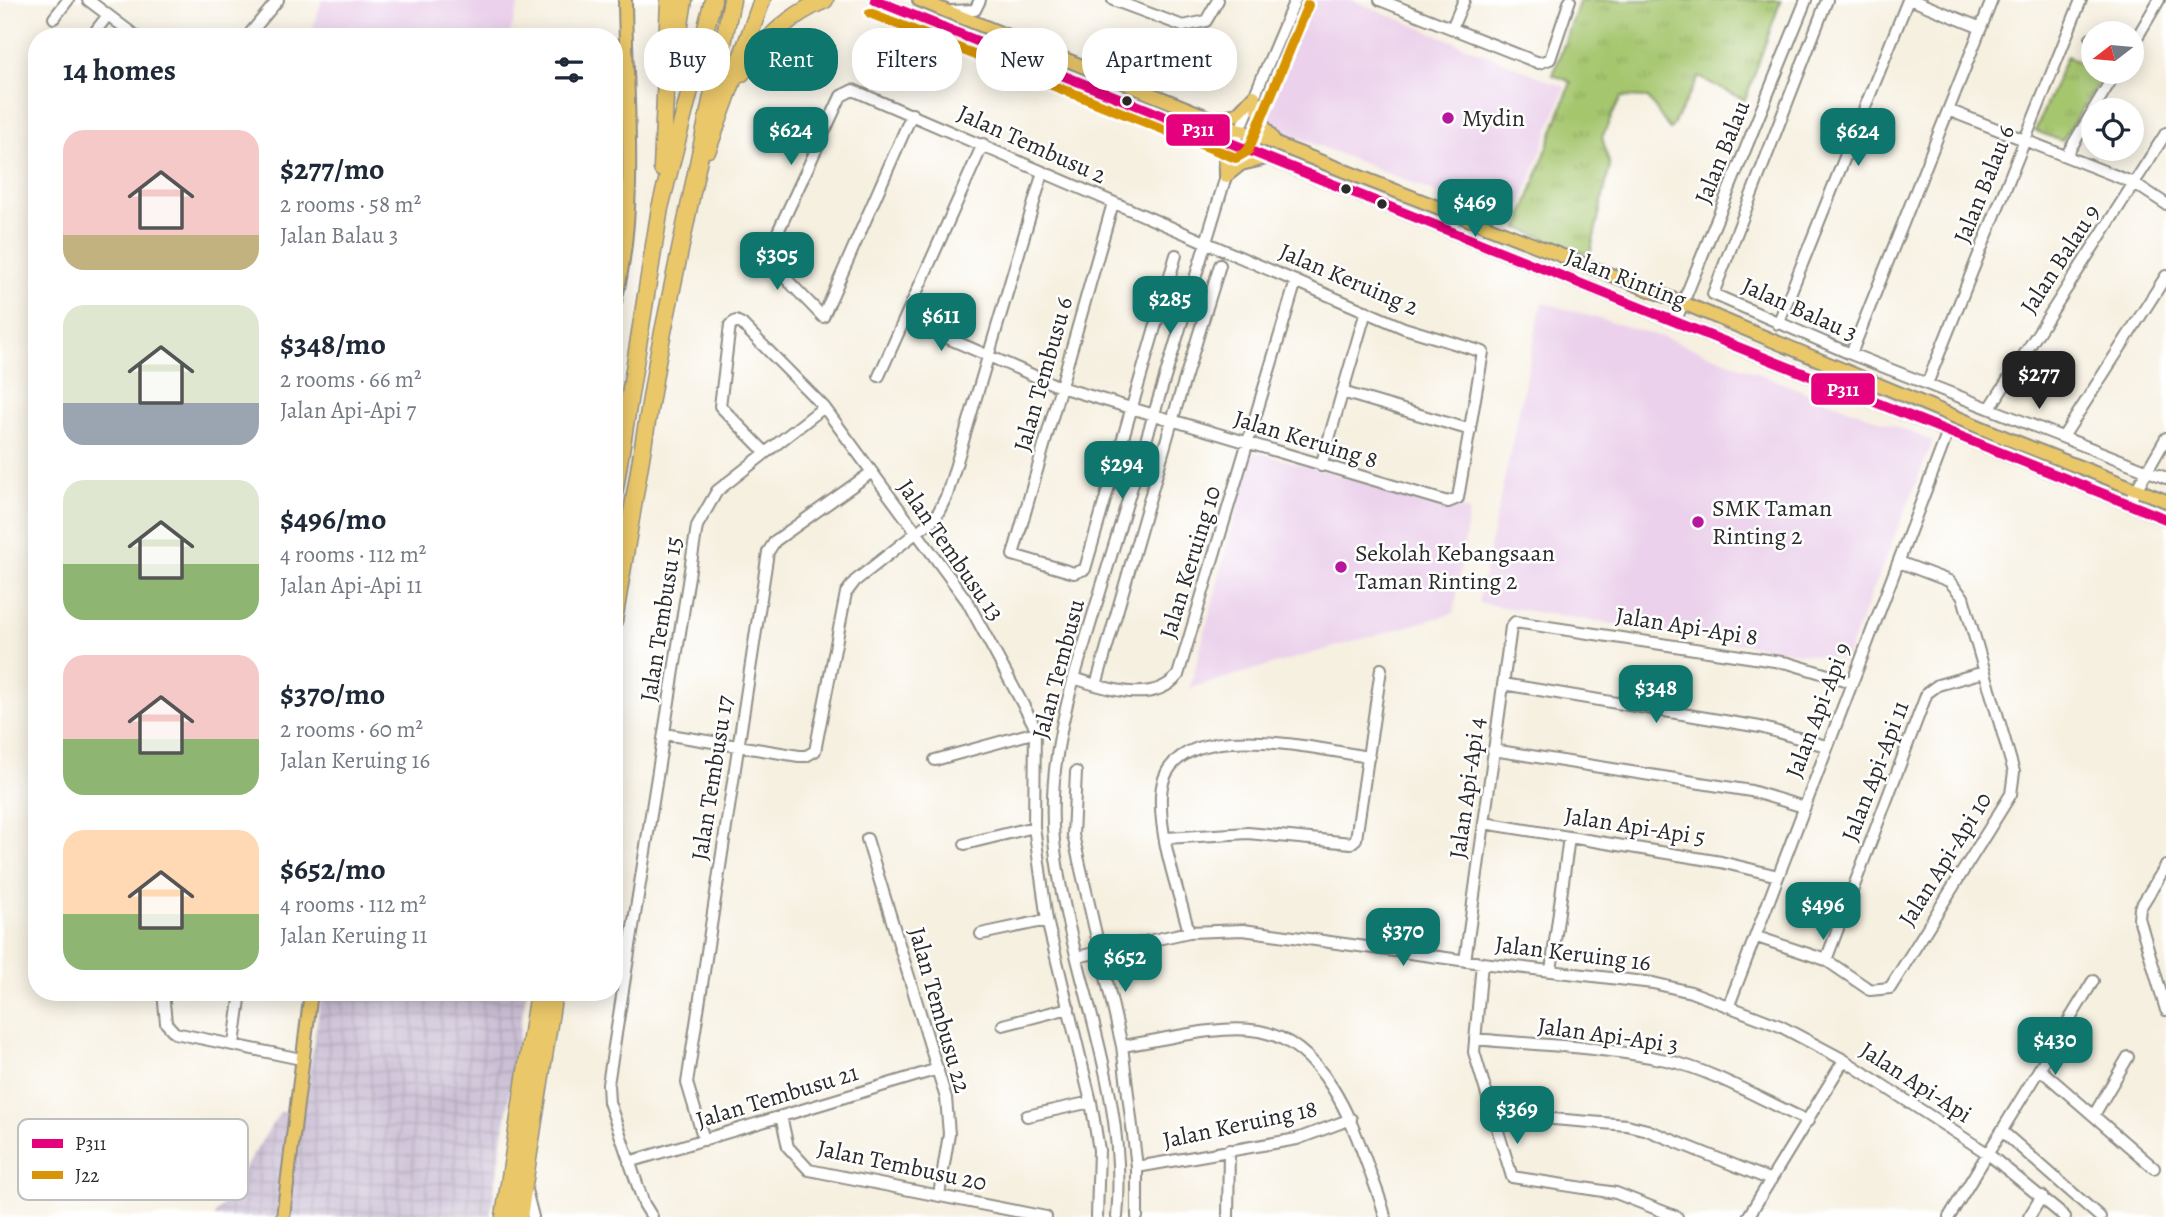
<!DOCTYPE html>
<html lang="en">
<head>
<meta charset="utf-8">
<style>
	:root { --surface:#fff; --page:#f2f2f3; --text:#1f2937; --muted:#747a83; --accent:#0f766e }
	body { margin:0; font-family:Alegreya,serif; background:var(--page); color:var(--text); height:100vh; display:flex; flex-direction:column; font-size:26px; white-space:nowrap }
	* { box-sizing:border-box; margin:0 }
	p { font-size:23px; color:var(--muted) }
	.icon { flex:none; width:38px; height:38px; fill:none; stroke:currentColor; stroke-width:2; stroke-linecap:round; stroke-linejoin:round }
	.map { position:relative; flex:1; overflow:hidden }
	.side { position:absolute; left:28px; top:28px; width:595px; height:973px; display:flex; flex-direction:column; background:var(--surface); border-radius:28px; box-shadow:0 4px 18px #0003 }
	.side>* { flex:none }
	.hud { position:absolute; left:644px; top:28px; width:665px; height:63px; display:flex; gap:14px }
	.needle { width:46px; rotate:254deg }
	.tools { position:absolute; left:2081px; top:21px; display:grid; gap:14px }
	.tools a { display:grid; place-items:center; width:63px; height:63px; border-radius:50%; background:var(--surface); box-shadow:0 4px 18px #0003; font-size:35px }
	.price { position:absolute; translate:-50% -60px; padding:0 16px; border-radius:14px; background:var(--accent); color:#fff; font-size:23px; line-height:46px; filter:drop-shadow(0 2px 4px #0008) }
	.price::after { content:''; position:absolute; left:50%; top:42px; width:21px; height:16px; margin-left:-10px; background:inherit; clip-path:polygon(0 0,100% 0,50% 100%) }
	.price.current { background:#222; color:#fff }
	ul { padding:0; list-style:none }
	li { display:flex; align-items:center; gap:21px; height:175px; padding:0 35px }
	li span { display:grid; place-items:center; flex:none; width:196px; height:140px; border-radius:21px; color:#555 }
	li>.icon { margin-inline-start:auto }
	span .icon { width:84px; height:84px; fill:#fffc; stroke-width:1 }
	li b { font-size:30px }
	h2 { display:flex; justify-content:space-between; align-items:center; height:84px; padding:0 35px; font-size:30px }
	.tag { padding:0 24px; border-radius:28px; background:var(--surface); box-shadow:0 4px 18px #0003; font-size:24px; line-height:63px }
	.tag.current { background:var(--accent); color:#fff }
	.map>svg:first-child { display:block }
	.built { fill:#ebd1eb }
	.industrial { fill:url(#industrial-grid) }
	.grass { fill:url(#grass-tufts); stroke:#68784c; stroke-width:2 }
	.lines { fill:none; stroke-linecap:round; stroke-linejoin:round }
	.minor-casing { stroke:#908e86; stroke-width:14 }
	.major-casing { stroke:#908e86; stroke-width:16 }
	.highway-casing { stroke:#908e86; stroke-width:19 }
	.minor { stroke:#fff; stroke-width:10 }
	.major { stroke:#eac769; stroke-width:12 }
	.highway { stroke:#eac769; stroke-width:16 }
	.bus-1-casing { stroke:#fff; stroke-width:16 }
	.bus-2-casing { stroke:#fff; stroke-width:16 }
	.bus-1 { stroke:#e5007d; stroke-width:10 }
	.bus-2 { stroke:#d89406; stroke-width:10 }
	.bus-dot { fill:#2b2b2b; stroke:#fff; stroke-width:2.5 }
	.poi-dot { fill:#b5179e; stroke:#fff; stroke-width:2.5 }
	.labels { text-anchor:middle; stroke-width:5; stroke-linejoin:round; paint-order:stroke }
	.poi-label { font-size:24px; fill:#2b2b2b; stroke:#fff; text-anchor:start }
	.street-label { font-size:24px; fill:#2b2b2b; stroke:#fff }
	.key { fill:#fff; stroke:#bfbfbf; stroke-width:2 }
	.key-label { font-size:19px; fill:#2b2b2b }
	.line-badge { stroke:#fff; stroke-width:2.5 }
	.badge-label { font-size:19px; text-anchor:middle; font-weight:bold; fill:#fff }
</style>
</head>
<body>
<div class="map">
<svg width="2166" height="1217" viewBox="0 0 2166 1217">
	<defs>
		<pattern id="industrial-grid" width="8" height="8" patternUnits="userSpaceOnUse" patternTransform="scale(1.75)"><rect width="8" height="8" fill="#cbbfd5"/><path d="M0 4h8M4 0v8" fill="none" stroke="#aea4b7"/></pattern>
		<pattern id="grass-tufts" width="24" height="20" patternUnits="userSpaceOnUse" patternTransform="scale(1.75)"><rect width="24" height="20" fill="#a6c66e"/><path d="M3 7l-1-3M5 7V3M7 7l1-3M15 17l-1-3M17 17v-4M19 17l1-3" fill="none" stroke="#8faa5f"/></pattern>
	</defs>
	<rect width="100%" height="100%" fill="#fff"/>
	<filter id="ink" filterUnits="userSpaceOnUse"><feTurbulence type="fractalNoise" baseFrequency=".0143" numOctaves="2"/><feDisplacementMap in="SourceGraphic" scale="14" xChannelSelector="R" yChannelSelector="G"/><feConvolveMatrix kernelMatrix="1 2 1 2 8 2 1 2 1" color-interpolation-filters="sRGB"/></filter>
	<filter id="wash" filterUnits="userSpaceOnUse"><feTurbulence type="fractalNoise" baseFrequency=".00686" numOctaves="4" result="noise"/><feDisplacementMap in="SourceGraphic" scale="28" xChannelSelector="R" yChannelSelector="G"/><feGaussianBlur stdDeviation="1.57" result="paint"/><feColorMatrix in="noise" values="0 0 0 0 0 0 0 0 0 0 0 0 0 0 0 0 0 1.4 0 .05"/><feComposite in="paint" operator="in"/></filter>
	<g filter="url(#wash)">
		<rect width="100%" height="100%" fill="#f6f0e0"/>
		<!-- built -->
		<path class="built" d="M 322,0 L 520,0 L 509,37 L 310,37 Z
			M 1306,0 L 1352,0 L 1565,87 L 1514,224 L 1272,127 L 1264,109 Z
			M 1542,302 L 1666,338 L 1933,441 L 1845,660 L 1478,603 Z
			M 1252,451 L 1469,511 L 1454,613 L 1190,688 Z"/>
		<!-- industrial -->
		<path class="industrial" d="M 322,992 L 526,992 L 490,1217 L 214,1217 L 280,1112 L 302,1114 Z"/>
		<!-- grass -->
		<path class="grass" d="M 1580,0 L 1781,0 L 1745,100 L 1699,77 L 1670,130 L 1648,98 L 1621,97 L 1602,137 L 1610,166 L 1590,255 L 1518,228 L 1571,82 L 1553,75 Z
			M 2067,56 L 2087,67 L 2093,60 L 2093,72 L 2106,72 L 2062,141 L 2035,131 Z"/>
	</g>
	<g filter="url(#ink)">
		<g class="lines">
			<!-- minor casing -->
			<g class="minor-casing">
				<path id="minor" d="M 88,0 L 137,37
					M 1113,0 L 1183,26 L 1206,21 L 1218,0
					M 1380,0 L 1539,63 L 1550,59 L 1570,0
					M 1827,0 L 1713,294 L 1851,354 L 2166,478
					M 1912,0 L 1981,28
					M 951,11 L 975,10 L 980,0
					M 54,18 L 68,0
					M 1452,28 L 1464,0
					M 91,37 L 108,15
					M 247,37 L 278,0
					M 2091,38 L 2093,39
					M 2132,46 L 2159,0
					M 1948,110 L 2134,183 L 2166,204
					M 2093,110 L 2116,72
					M 2066,156 L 2093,111
					M 1113,203 L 1013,555 L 1074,573 L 1085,569 L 1176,255
					M 906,320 L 1060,387 L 1448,502 L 1458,498 L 1483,352 L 1404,328 L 853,90 L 841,96 L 769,251 L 770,262 L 823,317 L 912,114
					M 1676,320 L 1806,0
					M 1778,324 L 1908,0
					M 1851,354 L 1992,0
					M 879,376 L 983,144
					M 1927,384 L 2081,0
					M 1342,392 L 1471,430
					M 1990,408 L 2166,133
					M 2063,437 L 2166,276
					M 765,452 L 720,406 L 730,325 L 736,321 L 742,324 L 824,407 L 967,601 L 1035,727 L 1034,827 L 1047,920 L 1091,1102 L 1099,1150 L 1097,1217
					M 1321,466 L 1366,311
					M 2128,504 L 2166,438
					M 1074,678 C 1104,688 1153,706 1178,675 L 1296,281
					M 1503,684 L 1760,727 L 1826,746
					M 1096,685 L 1172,421 L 1220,265
					M 664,734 L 799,756 L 806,756 L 815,751 L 846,593 L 855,581 L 936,517 L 947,495 L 1043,172
					M 1493,750 L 1751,791 L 1804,807
					M 935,760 L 1036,732
					M 1076,772 L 1073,835 L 1122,1046 L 1137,1167 L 1137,1217
					M 1484,823 L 1721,862 L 1778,876
					M 1166,838 L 1248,833 L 1351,843 L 1356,839 L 1381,669
					M 867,839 L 946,1098 L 949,1134 L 939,1195
					M 965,844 L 1034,827
					M 2166,866 L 2140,908 L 2139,918 L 2166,1010
					M 1189,932 C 1178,889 1159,840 1161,795 C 1165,710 1320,750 1369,757
					M 981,934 L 1047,920
					M 1757,937 L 1826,960 L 1870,990 L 1890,988 L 2011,794 L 2014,772 L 1963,597 L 1949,581 L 1899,562
					M 1077,957 L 1189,932 L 1243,930 L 1482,963 L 1653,983 L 1691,992 L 1780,1026 L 1844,1060 L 1987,1153 L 2065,1217
					M 1826,960 L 1927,693 L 1938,685 L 1984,672
					M 1465,961 L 1511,627 L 1515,622 L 1788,663 L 1851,682
					M 1482,963 L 1474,1052 L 1512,1177 L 1616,1193 L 1677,1217
					M 1551,971 L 1569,837
					M 163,992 L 166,1023 L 175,1033 L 301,1059
					M 1729,1005 L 1948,432
					M 1003,1025 L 1069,1008
					M 1475,1039 C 1538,1045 1604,1047 1666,1060 C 1715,1071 1762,1100 1808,1121
					M 234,1044 L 241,992
					M 1122,1046 C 1163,1040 1220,1024 1259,1031 C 1323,1043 1351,1119 1370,1172 C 1375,1186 1382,1202 1385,1217
					M 2041,1070 L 2154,1168
					M 1491,1114 L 1627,1125 L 1647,1130 L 1771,1180
					M 2094,1115 L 2128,1057
					M 781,1116 L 788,1147 L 809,1170 L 1046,1217
					M 1027,1116 L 1091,1102
					M 2003,1132 L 2100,1217
					M 704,1140 L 687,1083 L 768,552 L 775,541 L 872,472
					M 629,1162 L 938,1069
					M 1137,1167 L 1297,1139 L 1351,1119
					M 526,1190 L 533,1217
					M 652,1217 L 644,1204 L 609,1102 L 608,1084 L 697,526 L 717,491 L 824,407
					M 1117,1217 C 1129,1087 1067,968 1054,841 C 1049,787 1059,729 1074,678 L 1240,130 L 1295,0
					M 1228,1217 L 1229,1150
					M 1748,1217 L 1844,1060
					M 1949,1217 L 2093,981
					M 2029,1217 L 2042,1196"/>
			</g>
			<!-- major casing -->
			<g class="major-casing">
				<path id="major" d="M 875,0 L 2166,519
					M 919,0 L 1240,130 L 1683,303 L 2006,438 L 2166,501
					M 1254,96 L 1263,125 L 1277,145
					M 1212,119 L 1237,114 L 1254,96
					M 1214,138 C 1226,150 1226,160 1226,176
					M 1226,176 L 1241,164 L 1267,158
					M 614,306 C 639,206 626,102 625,0
					M 283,1217 L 311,992"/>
			</g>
			<!-- highway casing -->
			<g class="highway-casing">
				<path id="highway" d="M 676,50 L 684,0
					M 742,73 C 763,40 789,15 825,0
					M 708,149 L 762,0
					M 662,169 L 669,0
					M 614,494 L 660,208 L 713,0
					M 614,621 L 658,356 L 732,0
					M 504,1217 L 538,992
					M 519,1217 L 554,992"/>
			</g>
			<!-- minor -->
			<use href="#minor" class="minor"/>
			<!-- major -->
			<use href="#major" class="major"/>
			<!-- highway -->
			<use href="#highway" class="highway"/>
			<!-- bus-1 casing -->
			<g class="bus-1-casing">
				<path id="bus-1" d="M 875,0 L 2166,519"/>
			</g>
			<!-- bus-2 casing -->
			<g class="bus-2-casing">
				<path id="bus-2" d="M 870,13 L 1236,158 L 1248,151 L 1308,5"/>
			</g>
			<!-- bus-1 -->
			<use href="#bus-1" class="bus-1"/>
			<!-- bus-2 -->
			<use href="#bus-2" class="bus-2"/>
		</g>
	</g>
	<!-- markers -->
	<g class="bus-dot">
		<circle cx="1127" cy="101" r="6"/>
		<circle cx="1346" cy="189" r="6"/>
		<circle cx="1382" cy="204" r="6"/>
	</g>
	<g class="poi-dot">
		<circle cx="1448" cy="118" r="7"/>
		<circle cx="1698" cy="522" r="7"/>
		<circle cx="1341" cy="567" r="7"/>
	</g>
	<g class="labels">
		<!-- poi labels -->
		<g class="poi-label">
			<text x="1462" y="126">Mydin</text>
			<text x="1712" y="516">SMK Taman<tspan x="1712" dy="28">Rinting 2</tspan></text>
			<text x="1355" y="561">Sekolah Kebangsaan<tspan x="1355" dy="28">Taman Rinting 2</tspan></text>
		</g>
		<!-- street labels -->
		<g class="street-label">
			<text transform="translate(1032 144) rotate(24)" y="8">Jalan Tembusu 2</text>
			<text transform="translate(1722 152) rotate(-68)" y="8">Jalan Balau</text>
			<text transform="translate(1984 184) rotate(-68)" y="8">Jalan Balau 6</text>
			<text transform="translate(2060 259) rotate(-57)" y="8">Jalan Balau 9</text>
			<text transform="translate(1626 278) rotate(21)" y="8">Jalan Rinting</text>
			<text transform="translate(1349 279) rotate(23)" y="8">Jalan Keruing 2</text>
			<text transform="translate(1800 309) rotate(24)" y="8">Jalan Balau 3</text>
			<text transform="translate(1043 374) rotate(-74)" y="8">Jalan Tembusu 6</text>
			<text transform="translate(1306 439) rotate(17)" y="8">Jalan Keruing 8</text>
			<text transform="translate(951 550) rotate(55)" y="8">Jalan Tembusu 13</text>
			<text transform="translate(1190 562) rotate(-73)" y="8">Jalan Keruing 10</text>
			<text transform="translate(661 619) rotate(-81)" y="8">Jalan Tembusu 15</text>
			<text transform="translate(1687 626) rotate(9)" y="8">Jalan Api-Api 8</text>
			<text transform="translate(1058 669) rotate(-75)" y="8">Jalan Tembusu</text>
			<text transform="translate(1818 710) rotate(-69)" y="8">Jalan Api-Api 9</text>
			<text transform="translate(1875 771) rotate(-69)" y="8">Jalan Api-Api 11</text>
			<text transform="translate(712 778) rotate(-81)" y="8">Jalan Tembusu 17</text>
			<text transform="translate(1467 788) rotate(-82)" y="8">Jalan Api-Api 4</text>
			<text transform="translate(1635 826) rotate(9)" y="8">Jalan Api-Api 5</text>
			<text transform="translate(1945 859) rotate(-58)" y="8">Jalan Api-Api 10</text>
			<text transform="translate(1573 953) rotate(7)" y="8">Jalan Keruing 16</text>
			<text transform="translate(940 1010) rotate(74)" y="8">Jalan Tembusu 22</text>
			<text transform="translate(1608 1035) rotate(8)" y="8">Jalan Api-Api 3</text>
			<text transform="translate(1916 1082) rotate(33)" y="8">Jalan Api-Api</text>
			<text transform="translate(777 1096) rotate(-17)" y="8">Jalan Tembusu 21</text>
			<text transform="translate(1240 1124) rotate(-12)" y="8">Jalan Keruing 18</text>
			<text transform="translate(902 1165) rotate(12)" y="8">Jalan Tembusu 20</text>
		</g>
	</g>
	<!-- legend -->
	<rect x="18" y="1119" width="230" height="81" rx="10" class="key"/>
	<rect x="32" y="1139" width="31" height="9" fill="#e5007d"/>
	<rect x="32" y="1171" width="31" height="8" fill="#d89406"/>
	<g class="key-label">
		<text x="75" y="1150">P311</text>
		<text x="75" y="1182">J22</text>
	</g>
	<g class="line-badge">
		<rect x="1165" y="113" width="66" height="34" rx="7" fill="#e5007d"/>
		<rect x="1810" y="372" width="66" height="34" rx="7" fill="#e5007d"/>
	</g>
	<g class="badge-label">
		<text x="1198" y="136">P311</text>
		<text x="1843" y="396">P311</text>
	</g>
</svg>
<div class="tools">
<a><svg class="needle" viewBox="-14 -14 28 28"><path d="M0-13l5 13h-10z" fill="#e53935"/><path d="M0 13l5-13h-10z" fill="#747a83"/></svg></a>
<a><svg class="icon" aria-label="locate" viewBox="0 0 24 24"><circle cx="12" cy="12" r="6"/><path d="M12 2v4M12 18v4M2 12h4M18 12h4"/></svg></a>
</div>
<b class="price" style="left:791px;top:167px">$624</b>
<b class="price" style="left:1858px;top:168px">$624</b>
<b class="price" style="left:1475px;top:239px">$469</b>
<b class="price" style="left:777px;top:292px">$305</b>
<b class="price" style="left:1170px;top:336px">$285</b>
<b class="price" style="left:941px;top:353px">$611</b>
<b class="price current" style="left:2039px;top:411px">$277</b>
<b class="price" style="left:1122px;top:501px">$294</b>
<b class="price" style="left:1656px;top:725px">$348</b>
<b class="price" style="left:1823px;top:942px">$496</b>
<b class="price" style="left:1403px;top:968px">$370</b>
<b class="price" style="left:1125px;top:994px">$652</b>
<b class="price" style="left:2055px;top:1077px">$430</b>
<b class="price" style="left:1517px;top:1146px">$369</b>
<div class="hud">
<a class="tag">Buy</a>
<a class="tag current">Rent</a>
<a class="tag">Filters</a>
<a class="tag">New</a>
<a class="tag">Apartment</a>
</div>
<section class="side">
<h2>14 homes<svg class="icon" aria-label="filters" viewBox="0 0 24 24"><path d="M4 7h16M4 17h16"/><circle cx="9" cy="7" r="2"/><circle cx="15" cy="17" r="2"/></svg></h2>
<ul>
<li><span style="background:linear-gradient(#f6c9c9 75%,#c2b280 0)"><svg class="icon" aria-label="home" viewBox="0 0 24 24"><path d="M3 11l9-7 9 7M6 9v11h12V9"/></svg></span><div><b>$277/mo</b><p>2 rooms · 58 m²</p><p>Jalan Balau 3</p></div></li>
<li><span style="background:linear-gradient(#dfe7d0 70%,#9aa5b1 0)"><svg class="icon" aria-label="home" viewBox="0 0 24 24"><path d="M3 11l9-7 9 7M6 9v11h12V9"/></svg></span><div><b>$348/mo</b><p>2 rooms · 66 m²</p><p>Jalan Api-Api 7</p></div></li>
<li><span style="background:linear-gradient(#dfe7d0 60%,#8fb573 0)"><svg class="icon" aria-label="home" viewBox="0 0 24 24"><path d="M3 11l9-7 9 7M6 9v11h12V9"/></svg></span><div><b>$496/mo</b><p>4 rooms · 112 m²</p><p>Jalan Api-Api 11</p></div></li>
<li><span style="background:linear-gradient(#f6c9c9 60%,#8fb573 0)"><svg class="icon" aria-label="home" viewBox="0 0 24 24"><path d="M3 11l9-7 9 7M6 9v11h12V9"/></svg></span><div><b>$370/mo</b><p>2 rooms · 60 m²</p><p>Jalan Keruing 16</p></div></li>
<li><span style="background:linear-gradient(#ffd9b3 60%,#8fb573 0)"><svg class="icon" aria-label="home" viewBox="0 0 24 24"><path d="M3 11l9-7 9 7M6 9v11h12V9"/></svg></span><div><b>$652/mo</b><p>4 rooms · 112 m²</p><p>Jalan Keruing 11</p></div></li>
</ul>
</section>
</div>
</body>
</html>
